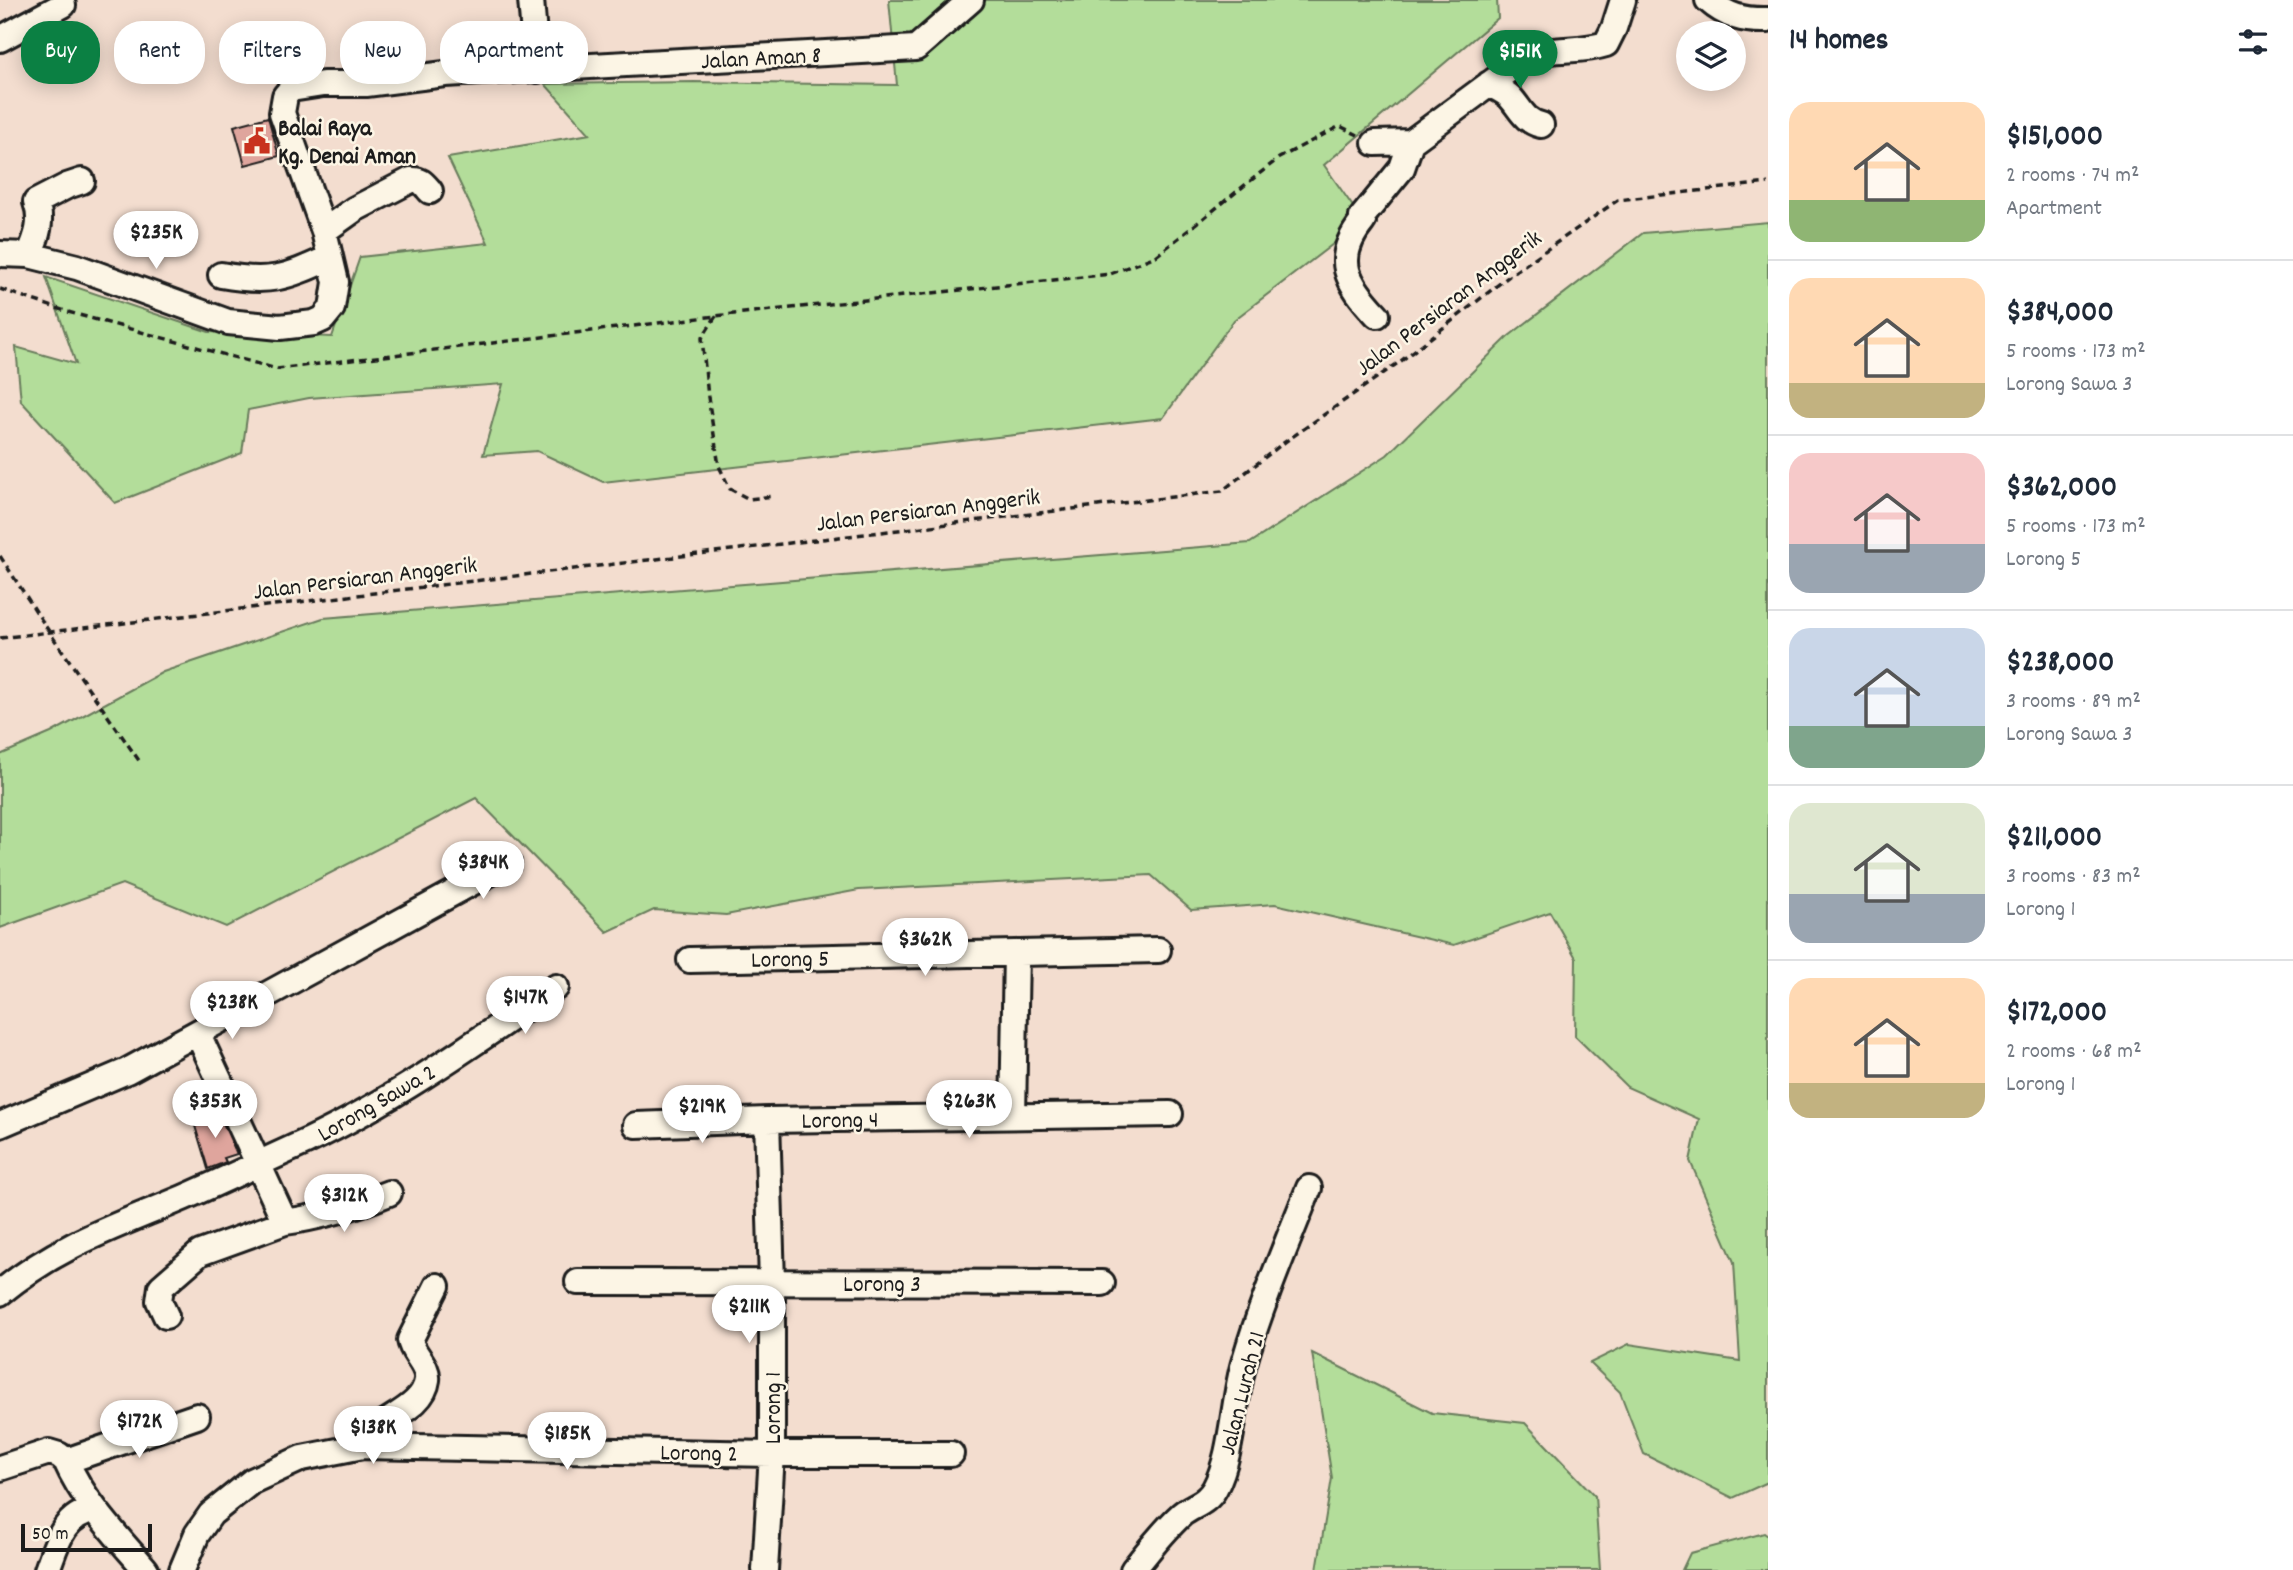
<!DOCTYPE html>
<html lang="en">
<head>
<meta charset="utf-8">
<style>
	:root { --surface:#fff; --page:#f2f2f3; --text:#1f2937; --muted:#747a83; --line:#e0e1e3; --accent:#0b8043 }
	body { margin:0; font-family:Dekko,sans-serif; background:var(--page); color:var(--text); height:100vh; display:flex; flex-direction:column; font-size:26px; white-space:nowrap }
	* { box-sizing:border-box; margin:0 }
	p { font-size:23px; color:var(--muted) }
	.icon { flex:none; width:38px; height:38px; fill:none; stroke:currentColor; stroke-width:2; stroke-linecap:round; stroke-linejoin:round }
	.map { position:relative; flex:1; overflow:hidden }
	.sheet { display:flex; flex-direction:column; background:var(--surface); width:525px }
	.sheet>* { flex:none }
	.top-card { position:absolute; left:21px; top:21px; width:665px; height:63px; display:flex; gap:14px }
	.buttons { position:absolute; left:1676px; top:21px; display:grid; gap:14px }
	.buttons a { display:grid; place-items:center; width:70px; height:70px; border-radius:50%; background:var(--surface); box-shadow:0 4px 18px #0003; font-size:35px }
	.scale { position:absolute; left:21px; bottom:18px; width:131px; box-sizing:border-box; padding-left:7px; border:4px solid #1c1c1c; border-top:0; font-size:19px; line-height:24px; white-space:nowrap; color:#1c1c1c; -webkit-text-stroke:5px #fcf5e5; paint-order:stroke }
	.price { position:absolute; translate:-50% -60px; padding:0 16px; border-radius:24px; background:#fff; color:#222; font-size:23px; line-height:46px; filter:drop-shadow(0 2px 4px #0008) }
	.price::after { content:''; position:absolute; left:50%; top:42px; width:21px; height:16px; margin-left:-10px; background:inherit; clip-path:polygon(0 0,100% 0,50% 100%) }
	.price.active { background:var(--accent); color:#fff }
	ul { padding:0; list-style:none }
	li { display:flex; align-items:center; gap:21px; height:175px; padding:0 21px }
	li+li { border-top:2px solid var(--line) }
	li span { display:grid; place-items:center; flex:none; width:196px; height:140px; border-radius:21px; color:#555 }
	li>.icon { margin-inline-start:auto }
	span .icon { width:84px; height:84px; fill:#fffc; stroke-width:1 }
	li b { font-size:30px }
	h2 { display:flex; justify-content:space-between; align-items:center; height:84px; padding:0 21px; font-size:30px }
	.tag { padding:0 24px; border-radius:28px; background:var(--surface); box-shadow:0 4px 18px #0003; font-size:24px; line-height:63px }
	.tag.active { background:var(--accent); color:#fff }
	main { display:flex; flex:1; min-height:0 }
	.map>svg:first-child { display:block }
	.green { fill:#b3dd9a; stroke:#687c5b; stroke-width:2 }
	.building { fill:#dfa59d; stroke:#1c1c1c; stroke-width:2 }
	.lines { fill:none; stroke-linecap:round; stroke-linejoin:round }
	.minor-casing { stroke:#1c1c1c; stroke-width:30 }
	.path { stroke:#1c1c1c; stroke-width:3.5; stroke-dasharray:7 5; stroke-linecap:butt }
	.minor { stroke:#fcf5e5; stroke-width:24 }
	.labels { text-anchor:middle; stroke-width:5; stroke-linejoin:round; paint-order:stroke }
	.street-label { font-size:24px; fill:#1c1c1c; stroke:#fcf5e5 }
	.poi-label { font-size:24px; font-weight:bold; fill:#1c1c1c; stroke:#fcf5e5; text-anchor:start }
</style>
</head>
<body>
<main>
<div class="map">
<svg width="1768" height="1570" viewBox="0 0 1768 1570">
	<rect width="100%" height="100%" fill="#f3ddcf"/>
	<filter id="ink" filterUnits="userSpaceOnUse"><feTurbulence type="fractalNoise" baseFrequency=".0143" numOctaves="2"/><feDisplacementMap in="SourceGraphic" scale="14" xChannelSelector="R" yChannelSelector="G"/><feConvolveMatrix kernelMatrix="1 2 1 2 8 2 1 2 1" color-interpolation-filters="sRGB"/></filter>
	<g filter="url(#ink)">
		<!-- green -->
		<path class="green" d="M 889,0 L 1497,0 L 1498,18 L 1324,165 L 1363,221 L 1234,320 L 1163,418 L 603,482 L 537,451 L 483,455 L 503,384 L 309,398 L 248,410 L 242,453 L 115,503 L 21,401 L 16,347 L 76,364 L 46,277 L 209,332 L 332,337 L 360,257 L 488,243 L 448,158 L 590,134 L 545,84 L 694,82 L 897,85 Z
			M 1768,222 L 1768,1482 L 1733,1498 L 1644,1454 L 1620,1392 L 1590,1363 L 1629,1344 L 1740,1361 L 1734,1262 L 1690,1161 L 1699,1119 L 1627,1087 L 1575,1036 L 1576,958 L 1550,912 L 1454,945 L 1275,904 L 1191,910 L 1151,875 L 859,890 L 726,915 L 654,910 L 607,932 L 476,798 L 226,927 L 122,884 L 0,928 L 0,755 L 51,733 L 163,672 L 323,618 L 1250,543 L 1387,455 L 1509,336 L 1643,233 Z
			M 1312,1353 L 1432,1413 L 1525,1423 L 1595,1496 L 1600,1570 L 1317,1570 L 1332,1478 Z
			M 1764,1533 L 1768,1536 L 1768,1570 L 1682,1570 L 1690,1553 Z"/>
		<!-- building -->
		<path class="building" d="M 268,117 L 279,156 L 245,165 L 234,126 Z
			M 218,1112 L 237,1154 L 224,1158 L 226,1162 L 208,1169 L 195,1126 L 201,1124 L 199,1118 Z"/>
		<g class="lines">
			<!-- minor casing -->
			<g class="minor-casing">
				<path id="minor" d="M 531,0 L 537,70
					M 1708,0 C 1726,16 1744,21 1768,20
					M 0,39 L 63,5
					M 1489,84 C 1496,88 1504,91 1510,97 C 1521,109 1523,120 1541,125
					M 1375,143 L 1411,142 L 1526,57 C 1554,46 1578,53 1606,44 L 1614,28 L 1623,0
					M 324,231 L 355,209 L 411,180 C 421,179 424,184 430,191
					M 0,254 L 29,255 L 77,267 L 228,322 L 280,327 L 314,323 L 323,319 L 332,308 L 336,282 L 324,231 L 282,113 L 285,96 L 291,89 L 323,84 L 366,84 L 445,74 L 916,48 L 971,0
					M 29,255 C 37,237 43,221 36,202 L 67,186 L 82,181
					M 221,275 C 270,284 285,278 329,258
					M 1377,315 C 1347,283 1332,259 1363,221 L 1362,217 L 1402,168 L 1411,142
					M 690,960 L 1158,950
					M 1013,1116 L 1016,953
					M 0,1125 L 127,1071 L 508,863
					M 636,1125 L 767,1120 L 1170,1114
					M 285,1222 C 322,1217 354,1207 389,1193
					M 578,1282 L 1102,1283
					M 0,1293 C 62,1242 121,1225 192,1194 C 231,1177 270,1158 308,1141 C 396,1099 476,1042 556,987
					M 166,1316 L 159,1301 L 161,1287 L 200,1253 L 285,1222 L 198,1034
					M 363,1446 L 772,1454 L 951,1454
					M 66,1461 L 197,1416
					M 66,1461 C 84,1502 117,1536 146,1570
					M 0,1468 L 49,1452 L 59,1455 L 66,1461
					M 47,1570 C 57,1543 62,1516 95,1509
					M 182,1570 L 197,1534 L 211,1514 L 252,1481 L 302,1458 L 363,1446 C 373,1419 423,1412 427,1380 C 429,1365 412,1354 410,1340 L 437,1286
					M 765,1570 L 772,1454 L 772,1282 L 767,1120
					M 1133,1570 C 1148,1551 1164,1530 1182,1514 C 1194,1505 1207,1503 1215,1488 C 1233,1454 1233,1401 1244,1363 C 1261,1304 1286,1246 1309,1188"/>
			</g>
			<!-- path -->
			<path class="path" d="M 0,289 L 68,312 L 277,369 L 716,316 L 1110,274 L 1156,256 L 1279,158 L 1340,126 L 1358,135
				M 716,316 L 702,338 L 708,397 L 719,466 L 730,489 L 749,499 L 774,496
				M 0,556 L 50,633 L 140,762
				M 0,638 L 1222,491 L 1282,444 L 1401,361 L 1513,273 L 1618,200 L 1768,183"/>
			<!-- minor -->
			<use href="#minor" class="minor"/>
		</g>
	</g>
	<!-- icons -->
	<defs>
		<g id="civic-bare" transform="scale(2.1)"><path d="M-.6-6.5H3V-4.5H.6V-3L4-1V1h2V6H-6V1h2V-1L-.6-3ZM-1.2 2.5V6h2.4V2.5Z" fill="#c8321e" stroke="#fcf5e5" stroke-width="2.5" paint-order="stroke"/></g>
	</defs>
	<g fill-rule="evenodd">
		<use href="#civic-bare" x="257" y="141"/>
	</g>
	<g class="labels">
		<!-- street labels -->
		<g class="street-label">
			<text transform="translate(761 57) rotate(-3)" y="8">Jalan Aman 8</text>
			<text transform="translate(1448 302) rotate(-37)" y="8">Jalan Persiaran Anggerik</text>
			<text transform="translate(928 509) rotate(-7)" y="8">Jalan Persiaran Anggerik</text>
			<text transform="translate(365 577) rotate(-7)" y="8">Jalan Persiaran Anggerik</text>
			<text transform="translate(790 958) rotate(-1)" y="8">Lorong 5</text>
			<text transform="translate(376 1102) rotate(-30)" y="8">Lorong Sawa 2</text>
			<text transform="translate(840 1119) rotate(-1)" y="8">Lorong 4</text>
			<text x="882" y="1291">Lorong 3</text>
			<text transform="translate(1241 1393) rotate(-76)" y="8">Jalan Lurah 21</text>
			<text transform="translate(772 1408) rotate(-90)" y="8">Lorong 1</text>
			<text transform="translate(699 1452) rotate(1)" y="8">Lorong 2</text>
		</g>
		<!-- poi labels -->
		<g class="poi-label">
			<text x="278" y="135">Balai Raya<tspan x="278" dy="28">Kg. Denai Aman</tspan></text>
		</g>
	</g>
</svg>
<div class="buttons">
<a><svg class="icon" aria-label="layers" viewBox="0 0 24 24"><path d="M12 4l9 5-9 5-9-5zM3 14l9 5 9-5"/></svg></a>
</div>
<div class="scale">50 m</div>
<b class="price active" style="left:1520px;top:90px">$151K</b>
<b class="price" style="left:156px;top:271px">$235K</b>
<b class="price" style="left:483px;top:901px">$384K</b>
<b class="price" style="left:925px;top:978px">$362K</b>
<b class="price" style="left:525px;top:1036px">$147K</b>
<b class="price" style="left:232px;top:1041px">$238K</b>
<b class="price" style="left:215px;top:1140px">$353K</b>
<b class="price" style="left:969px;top:1140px">$263K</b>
<b class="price" style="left:702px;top:1145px">$219K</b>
<b class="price" style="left:344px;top:1234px">$312K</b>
<b class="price" style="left:749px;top:1345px">$211K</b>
<b class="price" style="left:139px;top:1460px">$172K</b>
<b class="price" style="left:373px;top:1466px">$138K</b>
<b class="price" style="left:567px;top:1472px">$185K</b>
<div class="top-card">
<a class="tag active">Buy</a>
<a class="tag">Rent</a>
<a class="tag">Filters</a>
<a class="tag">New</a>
<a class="tag">Apartment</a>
</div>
</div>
<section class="sheet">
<h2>14 homes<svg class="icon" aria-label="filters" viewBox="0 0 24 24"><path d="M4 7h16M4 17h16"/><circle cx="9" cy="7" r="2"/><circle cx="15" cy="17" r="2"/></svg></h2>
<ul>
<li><span style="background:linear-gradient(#ffd9b3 70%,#8fb573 0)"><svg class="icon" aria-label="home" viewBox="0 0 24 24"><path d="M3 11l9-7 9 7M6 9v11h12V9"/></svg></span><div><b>$151,000</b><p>2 rooms · 74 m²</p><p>Apartment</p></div></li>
<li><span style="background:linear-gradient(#ffd9b3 75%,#c2b280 0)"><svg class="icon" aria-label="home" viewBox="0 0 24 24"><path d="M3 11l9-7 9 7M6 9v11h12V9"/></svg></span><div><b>$384,000</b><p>5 rooms · 173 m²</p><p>Lorong Sawa 3</p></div></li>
<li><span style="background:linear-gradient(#f6c9c9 65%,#9aa5b1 0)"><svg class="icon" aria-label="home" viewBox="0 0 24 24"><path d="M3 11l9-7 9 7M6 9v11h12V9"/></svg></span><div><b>$362,000</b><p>5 rooms · 173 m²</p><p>Lorong 5</p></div></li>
<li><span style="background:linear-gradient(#c9d6e8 70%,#7fa58c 0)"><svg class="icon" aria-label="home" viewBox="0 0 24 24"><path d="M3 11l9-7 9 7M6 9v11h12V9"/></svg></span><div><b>$238,000</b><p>3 rooms · 89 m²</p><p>Lorong Sawa 3</p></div></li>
<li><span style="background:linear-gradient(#dfe7d0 65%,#9aa5b1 0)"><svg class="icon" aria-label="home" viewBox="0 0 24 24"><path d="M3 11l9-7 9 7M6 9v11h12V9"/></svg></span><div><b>$211,000</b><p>3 rooms · 83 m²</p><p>Lorong 1</p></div></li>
<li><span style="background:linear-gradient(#ffd9b3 75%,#c2b280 0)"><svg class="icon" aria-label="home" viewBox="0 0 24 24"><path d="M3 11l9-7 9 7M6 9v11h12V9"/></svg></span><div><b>$172,000</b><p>2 rooms · 68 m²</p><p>Lorong 1</p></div></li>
</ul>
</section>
</main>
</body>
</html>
